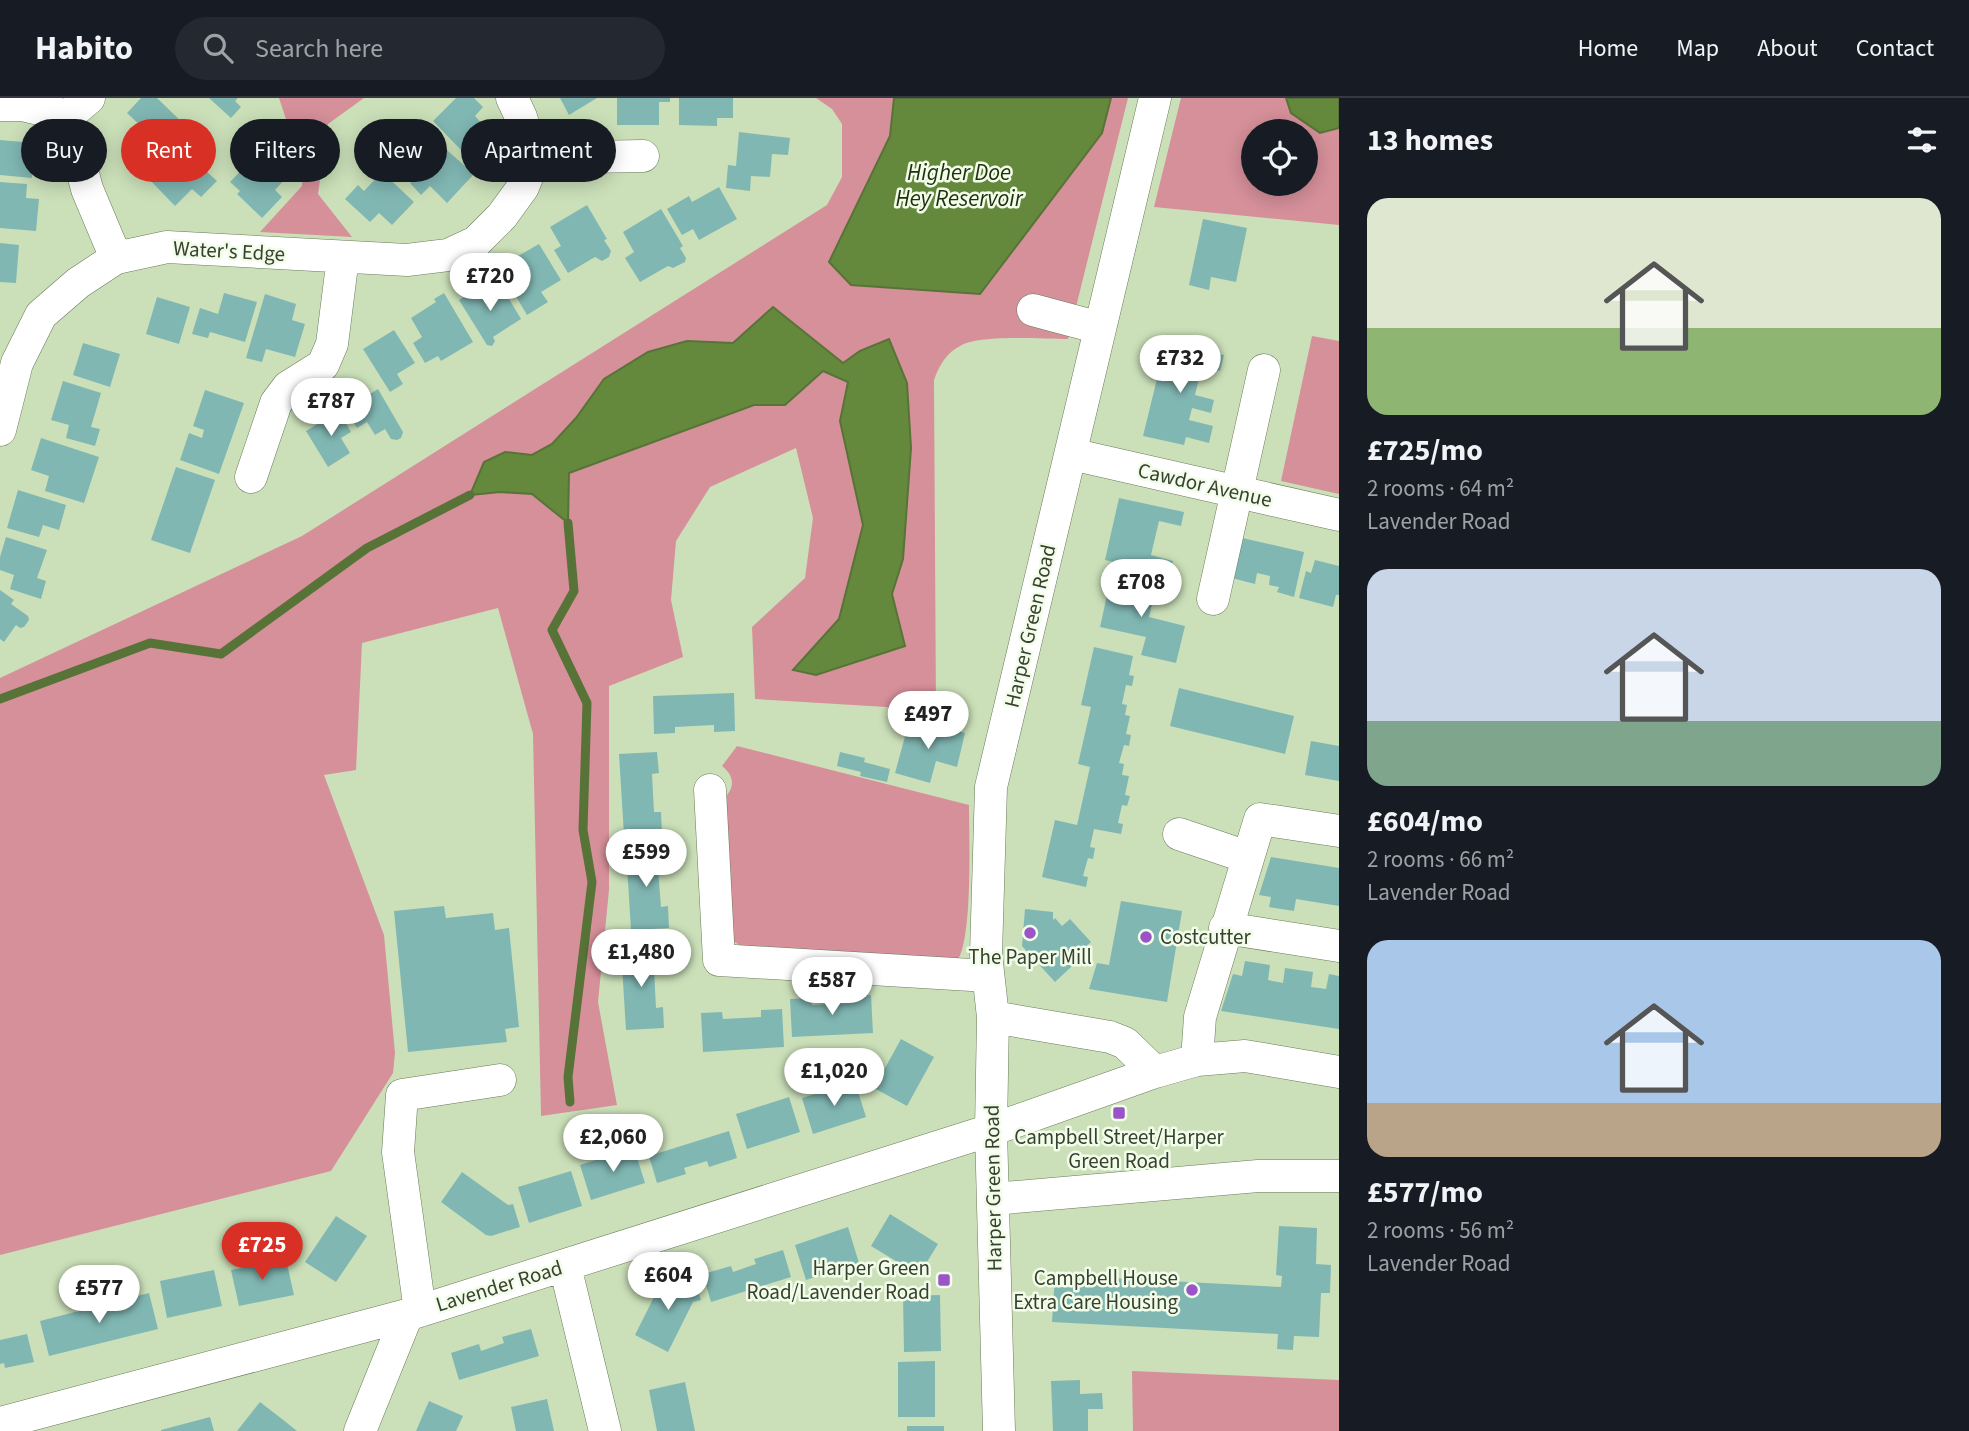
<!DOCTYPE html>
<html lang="en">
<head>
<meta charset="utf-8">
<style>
	:root { --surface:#171b24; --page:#242831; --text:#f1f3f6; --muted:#9ea1a6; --line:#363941; --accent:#d93025 }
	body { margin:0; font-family:"Source Sans 3",sans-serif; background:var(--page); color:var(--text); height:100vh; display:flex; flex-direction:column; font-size:26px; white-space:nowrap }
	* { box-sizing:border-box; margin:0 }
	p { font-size:23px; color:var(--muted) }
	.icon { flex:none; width:38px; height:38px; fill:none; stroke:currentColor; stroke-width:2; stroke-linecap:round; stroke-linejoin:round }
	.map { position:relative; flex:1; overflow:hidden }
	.drawer { display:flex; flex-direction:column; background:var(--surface); width:630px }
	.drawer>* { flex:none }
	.banner { position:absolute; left:21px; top:21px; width:665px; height:63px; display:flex; gap:14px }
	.fabs { position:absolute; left:1241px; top:21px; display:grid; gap:14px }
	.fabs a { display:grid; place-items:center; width:77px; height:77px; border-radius:50%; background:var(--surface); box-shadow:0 4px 18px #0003; font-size:35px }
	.price { position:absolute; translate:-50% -60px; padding:0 16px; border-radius:24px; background:#fff; color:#222; font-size:23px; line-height:46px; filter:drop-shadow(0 2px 4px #0008) }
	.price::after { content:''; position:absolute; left:50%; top:42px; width:21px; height:16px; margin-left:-10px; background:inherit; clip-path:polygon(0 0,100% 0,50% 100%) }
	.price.active { background:var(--accent); color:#fff }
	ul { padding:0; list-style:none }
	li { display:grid; align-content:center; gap:14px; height:371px; padding:0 28px }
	li span { display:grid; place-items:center; height:217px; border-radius:21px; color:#555 }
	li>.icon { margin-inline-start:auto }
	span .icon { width:126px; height:126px; fill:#fffc; stroke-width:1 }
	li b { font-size:30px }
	h2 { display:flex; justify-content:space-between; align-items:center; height:84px; padding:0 28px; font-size:30px }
	.pill { padding:0 24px; border-radius:32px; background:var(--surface); box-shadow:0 4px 18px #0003; font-size:24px; line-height:63px }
	.pill.active { background:var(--accent); color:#fff }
	header { display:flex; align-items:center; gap:42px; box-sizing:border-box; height:98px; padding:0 35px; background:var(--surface); border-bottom:2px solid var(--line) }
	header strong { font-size:33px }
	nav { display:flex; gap:38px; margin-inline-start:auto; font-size:24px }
	.search { width:490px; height:63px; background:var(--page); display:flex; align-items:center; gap:18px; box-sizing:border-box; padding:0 24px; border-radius:38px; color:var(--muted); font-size:26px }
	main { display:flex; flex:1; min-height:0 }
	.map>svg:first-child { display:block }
	.green { fill:#d6909a; fill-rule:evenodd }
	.water { fill:#65893c; stroke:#587338; stroke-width:2 }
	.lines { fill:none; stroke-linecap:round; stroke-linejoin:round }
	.stream { stroke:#587338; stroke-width:9 }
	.building { fill:#81b7b3 }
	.minor-casing { stroke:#697b58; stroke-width:33 }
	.minor { stroke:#fff; stroke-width:32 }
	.poi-dot { fill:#9b54c8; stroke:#f2fde9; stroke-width:2.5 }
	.labels { text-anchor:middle; stroke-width:5; stroke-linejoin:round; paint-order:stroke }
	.street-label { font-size:21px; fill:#384030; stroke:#f2fde9 }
	.poi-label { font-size:21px; fill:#384030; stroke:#f2fde9 }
	.water-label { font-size:23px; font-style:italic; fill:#1f2f0e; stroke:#f2fde9 }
</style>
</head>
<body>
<header>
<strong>Habito</strong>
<div class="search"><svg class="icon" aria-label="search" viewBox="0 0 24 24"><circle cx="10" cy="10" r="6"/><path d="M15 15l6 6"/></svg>Search here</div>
<nav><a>Home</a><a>Map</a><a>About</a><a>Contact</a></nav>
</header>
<main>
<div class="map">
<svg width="1339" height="1333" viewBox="0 0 1339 1333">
	<rect width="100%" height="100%" fill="#cbe0b9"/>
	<!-- green -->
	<path class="green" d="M 279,0 L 364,0 L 328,26 L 318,96 L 352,139 L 260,134 L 302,88 L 305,53 L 287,24 Z
		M 816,0 L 894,0 L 890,38 L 829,164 L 1102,35 L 1111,0 L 1128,0 L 1068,241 C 1042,241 980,236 960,248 C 946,255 939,268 934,282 L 936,612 L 755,601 L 752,529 L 805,480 L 813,420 L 796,350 L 710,389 L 676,443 L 671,502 L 683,559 L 609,588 L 609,792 L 598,904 L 617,1007 L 541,1018 L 533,636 L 498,510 L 362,545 L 356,672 L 324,677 L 384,837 L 395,955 L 393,975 L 331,1073 L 0,1157 L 0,580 L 302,438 L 827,107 L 842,79 L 842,26 L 832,11 Z
		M 1181,0 L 1286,0 L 1291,15 L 1320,34 L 1339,30 L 1339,127 L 1154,109 ZM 1253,33 L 1306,33 L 1306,86 L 1253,86 Z
		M 1312,238 L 1339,243 L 1339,396 L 1281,383 Z
		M 737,648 L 969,707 C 969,739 973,841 957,863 L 743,849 L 731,842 L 720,704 C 734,693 737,680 722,668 Z
		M 1132,1273 L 1339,1282 L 1339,1333 L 1133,1333 Z"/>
	<!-- water -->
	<path class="water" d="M 894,0 L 1111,0 L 1102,35 L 980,196 L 851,187 L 829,164 L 890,38 Z
		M 1286,0 L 1339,0 L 1339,30 L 1320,35 L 1291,15 Z
		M 773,209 L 843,265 L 860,253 L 889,241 L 907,285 L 911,350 L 903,461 L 892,496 L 905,548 L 816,577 L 793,572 L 839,521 L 863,427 L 840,323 L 848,284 L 823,273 L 785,307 L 754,307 L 569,375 L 568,425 L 532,396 L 500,394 L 470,397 L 484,364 L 505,354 L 532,357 L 552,346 L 576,320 L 604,281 L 648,254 L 687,243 L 733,245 Z"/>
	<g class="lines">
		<!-- stream -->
		<path class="stream" d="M 568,425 L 574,493 L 552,532 L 587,605 L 583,732 L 592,784 L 568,979 L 570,1004
			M 0,601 L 150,545 L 221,556 L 367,450 L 470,397"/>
	</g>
	<!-- building -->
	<path class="building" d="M 141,0 L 157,0 L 187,29 L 151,67 L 129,46 L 144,31 L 127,15 Z
		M 209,0 L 238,0 L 235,3 L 241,9 L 231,20 Z
		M 456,0 L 474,0 L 483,9 L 475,18 L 486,30 L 462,53 L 433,23 Z
		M 560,0 L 597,0 L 569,17 Z
		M 617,0 L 670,0 L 670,4 L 659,4 L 659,27 L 617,27 Z
		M 679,0 L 733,0 L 733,20 L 717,20 L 717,28 L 679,27 Z
		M 739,34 L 790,40 L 788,57 L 772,56 L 770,79 L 751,78 L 750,93 L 726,90 L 728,67 L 736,68 Z
		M 432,39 L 474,76 L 447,105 L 430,88 L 421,97 L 410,85 L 432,62 L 420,51 Z
		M 0,42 L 35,45 L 32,80 L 0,77 Z
		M 187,46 L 200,50 L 203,59 L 192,69 L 200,77 L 205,72 L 217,83 L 201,99 L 192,91 L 175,108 L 150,82 Z
		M 258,55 L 285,81 L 275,92 L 282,99 L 262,120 L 237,96 L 240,93 L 230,84 Z
		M 382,74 L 414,104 L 392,127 L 379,115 L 370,124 L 345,101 L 358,87 L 364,93 Z
		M 0,84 L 27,86 L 26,100 L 39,101 L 36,133 L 0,130 Z
		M 719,89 L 737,121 L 699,142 L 693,131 L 682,137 L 667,111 L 689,98 L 692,104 Z
		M 587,107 L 607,141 L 604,142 L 611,153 L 609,159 L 602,163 L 595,159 L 568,175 L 554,152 L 561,148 L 550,129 Z
		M 661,111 L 683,148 L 680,150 L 686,160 L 685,164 L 673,170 L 668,168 L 640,184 L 625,160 L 634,154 L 623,134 Z
		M 1203,121 L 1247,130 L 1236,184 L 1211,179 L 1209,192 L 1189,187 Z
		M 0,145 L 19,147 L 16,185 L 0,184 Z
		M 539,146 L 561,182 L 541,194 L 548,204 L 527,217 L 508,185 L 521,178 L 511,162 Z
		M 484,187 L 491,198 L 503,191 L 521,221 L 493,239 L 495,243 L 492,248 L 487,247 L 459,202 Z
		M 224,195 L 257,204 L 245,244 L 210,234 L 208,240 L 192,236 L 200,210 L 218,216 Z
		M 444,195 L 473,244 L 441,263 L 438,258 L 425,265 L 413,245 L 422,239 L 411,220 L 436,204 L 434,201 Z
		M 265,196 L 296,206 L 292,222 L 305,226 L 295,259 L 266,251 L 262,264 L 246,260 Z
		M 157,199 L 190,209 L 179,246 L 146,236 Z
		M 394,232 L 415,265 L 397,276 L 403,286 L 390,294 L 363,251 Z
		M 1166,244 L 1224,257 L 1220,273 L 1202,268 L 1195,297 L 1214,302 L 1211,315 L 1192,310 L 1189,322 L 1213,328 L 1209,345 L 1186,339 L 1184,347 L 1143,338 Z
		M 83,245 L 120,256 L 110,289 L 73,277 Z
		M 63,283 L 101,295 L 91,329 L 100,331 L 95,348 L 66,340 L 69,327 L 51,322 Z
		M 378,291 L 403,334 L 401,340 L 397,342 L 391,341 L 385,331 L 375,337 L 367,324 L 357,330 L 345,311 Z
		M 205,292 L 244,305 L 219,376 L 180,362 L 189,335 L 202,340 L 204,332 L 193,328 Z
		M 339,313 L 351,334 L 341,340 L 350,355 L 328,369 L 306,333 Z
		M 41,340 L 99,359 L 84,405 L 45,393 L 49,378 L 31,372 Z
		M 176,369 L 215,382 L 190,455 L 151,442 Z
		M 18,392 L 66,407 L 59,432 L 43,427 L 39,439 L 7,430 Z
		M 1119,400 L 1184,414 L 1181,428 L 1159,423 L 1151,457 L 1173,463 L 1170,477 L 1105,462 Z
		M 6,439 L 47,452 L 37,480 L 46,483 L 41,501 L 10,491 L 14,477 L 0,472 L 0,459 Z
		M 1238,439 L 1304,454 L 1294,499 L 1277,494 L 1279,489 L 1269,487 L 1270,478 L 1257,475 L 1255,486 L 1228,479 Z
		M 1315,462 L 1339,468 L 1339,497 L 1336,497 L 1333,509 L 1299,500 L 1306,473 L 1311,475 Z
		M 1111,479 L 1156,490 L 1149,519 L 1185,528 L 1176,565 L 1141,557 L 1146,539 L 1100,529 Z
		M 0,492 L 14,502 L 11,506 L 28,518 L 29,522 L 24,529 L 20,530 L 16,527 L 4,544 L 0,541 Z
		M 1094,549 L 1133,558 L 1129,577 L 1134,578 L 1132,588 L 1126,587 L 1122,606 L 1127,607 L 1125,617 L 1130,618 L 1126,636 L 1131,637 L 1129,648 L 1124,647 L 1119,665 L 1124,666 L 1122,677 L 1129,678 L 1125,697 L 1130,698 L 1127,708 L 1122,707 L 1118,725 L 1123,726 L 1121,736 L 1094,731 L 1090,749 L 1095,750 L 1093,761 L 1088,760 L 1083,778 L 1088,779 L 1086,789 L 1042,779 L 1055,722 L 1077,727 L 1090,669 L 1078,666 L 1091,609 L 1081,607 Z
		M 1179,590 L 1294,618 L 1285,656 L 1170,628 Z
		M 734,595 L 735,633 L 714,634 L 714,627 L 675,629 L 675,635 L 654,636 L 653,598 Z
		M 909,624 L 934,631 L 935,627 L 965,635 L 957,669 L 936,663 L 930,685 L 895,675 Z
		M 1311,643 L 1339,648 L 1339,683 L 1305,677 Z
		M 657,654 L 659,675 L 652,676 L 654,714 L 661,714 L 662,735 L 624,737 L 619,656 Z
		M 840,654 L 865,660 L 864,664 L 890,671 L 887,684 L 860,678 L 861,674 L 837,668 Z
		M 664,749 L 665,770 L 658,771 L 661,809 L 668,808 L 669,830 L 631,832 L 626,752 Z
		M 1271,759 L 1339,770 L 1339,808 L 1296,801 L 1294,813 L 1269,809 L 1271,799 L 1259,797 Z
		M 1121,803 L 1182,813 L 1167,904 L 1089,891 L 1097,865 L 1109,867 Z
		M 444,808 L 446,820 L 493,815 L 495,832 L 509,830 L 519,929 L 505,931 L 507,944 L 408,954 L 394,813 Z
		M 1025,811 L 1053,814 L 1053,822 L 1055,820 L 1062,828 L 1070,821 L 1091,844 L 1082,852 L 1085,856 L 1055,884 L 1022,848 Z
		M 659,850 L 661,871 L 654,871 L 656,910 L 663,909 L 664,930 L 626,932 L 621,852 Z
		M 1245,863 L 1270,867 L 1268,882 L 1283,885 L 1285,870 L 1313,874 L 1311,889 L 1319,890 L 1326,891 L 1329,876 L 1339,878 L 1339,931 L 1221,913 L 1233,876 L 1242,878 Z
		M 871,897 L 873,935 L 792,939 L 790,901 L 811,900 L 812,907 L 850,905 L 850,898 Z
		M 782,911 L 784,949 L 703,954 L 701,915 L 722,914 L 723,921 L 761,919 L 761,912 Z
		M 901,941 L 934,959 L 907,1008 L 874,990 Z
		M 855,984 L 866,1019 L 813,1036 L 802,1000 Z
		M 789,999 L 800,1034 L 747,1051 L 736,1016 Z
		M 729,1033 L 737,1060 L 709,1069 L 707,1063 L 684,1070 L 686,1076 L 657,1085 L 649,1058 Z
		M 634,1050 L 645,1085 L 591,1102 L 580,1067 Z
		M 571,1073 L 582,1108 L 529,1125 L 518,1089 Z
		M 462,1074 L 508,1107 L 513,1106 L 520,1129 L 491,1138 L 486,1137 L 441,1104 Z
		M 890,1116 L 938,1146 L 919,1177 L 871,1148 Z
		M 336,1118 L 367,1138 L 336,1184 L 305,1164 Z
		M 1279,1128 L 1317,1130 L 1316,1166 L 1331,1167 L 1330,1195 L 1321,1195 L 1319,1239 L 1294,1238 L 1293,1252 L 1277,1251 L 1278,1236 L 1052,1224 L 1055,1177 L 1281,1189 L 1282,1178 L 1276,1177 Z
		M 848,1129 L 859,1165 L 806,1182 L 795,1147 Z
		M 783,1152 L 791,1179 L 711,1204 L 703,1176 L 731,1168 L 733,1174 L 756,1166 L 754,1161 Z
		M 286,1161 L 294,1197 L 239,1208 L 231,1172 Z
		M 214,1172 L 222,1208 L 167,1220 L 160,1183 Z
		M 692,1176 L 701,1202 L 693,1204 L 668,1254 L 635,1237 L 660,1187 Z
		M 149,1195 L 158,1231 L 49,1258 L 40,1223 Z
		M 940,1197 L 941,1253 L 904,1254 L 903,1198 Z
		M 531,1231 L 539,1258 L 459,1282 L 451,1255 L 479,1246 L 481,1253 L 504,1245 L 502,1239 Z
		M 27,1236 L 34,1264 L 5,1270 L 4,1265 L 0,1266 L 0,1242 Z
		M 935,1263 L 935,1319 L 898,1319 L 898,1264 Z
		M 1080,1282 L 1080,1296 L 1102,1295 L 1103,1311 L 1088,1311 L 1088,1333 L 1053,1333 L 1051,1283 Z
		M 685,1284 L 695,1333 L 657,1333 L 649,1292 Z
		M 547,1301 L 554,1333 L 516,1333 L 511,1309 Z
		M 429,1303 L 463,1318 L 456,1333 L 416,1333 Z
		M 260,1304 L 282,1321 L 297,1333 L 237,1333 Z
		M 210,1319 L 214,1333 L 161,1333 L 161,1332 Z
		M 907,1328 L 944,1328 L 944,1333 L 907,1333 Z"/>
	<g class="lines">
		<!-- minor casing -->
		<g class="minor-casing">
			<path id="minor" d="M 89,0 L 68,18 L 87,91 L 116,160
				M 0,7 L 22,7 L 68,18
				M 530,60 L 643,58
				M 1033,212 L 1100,230
				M 0,332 L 17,265 L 41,217 L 78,185 L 116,160 L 167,149 L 407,162 L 448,157 L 476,144 L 502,118 L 523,89 L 529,74 L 530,60 L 527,40 L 521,19 L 512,0
				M 1071,356 L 1339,417
				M 251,379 L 276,305 L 288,289 L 323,267 L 332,246 L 343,159
				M 1213,501 L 1264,272
				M 710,692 L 719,862 L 988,878
				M 1179,736 L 1247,759
				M 1225,830 L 1339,848
				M 993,919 L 1110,939 L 1125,945 L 1155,974
				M 1197,962 L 1200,919 L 1260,721 L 1339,733
				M 993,1101 L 1258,1078 L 1339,1078
				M 565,1168 L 605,1333
				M 420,1213 L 398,1054 L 402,997 L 500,982
				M 0,1325 L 407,1217 L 991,1032 L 1155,974 L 1197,962 L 1245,958 L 1339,974
				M 360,1333 L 407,1217
				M 999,1333 L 991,1032 L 993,919 L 986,856 L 991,689 L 1155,0"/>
		</g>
		<!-- minor -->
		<use href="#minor" class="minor"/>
	</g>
	<!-- markers -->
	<g class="poi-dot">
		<circle cx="1030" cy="835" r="7"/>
		<circle cx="1146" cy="839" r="7"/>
		<rect x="1112" y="1008" width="14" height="14" rx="3.5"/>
		<rect x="937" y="1175" width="14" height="14" rx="3.5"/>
		<circle cx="1192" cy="1192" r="7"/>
	</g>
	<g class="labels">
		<!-- street labels -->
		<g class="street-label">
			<text transform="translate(229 153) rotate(3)" y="7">Water's Edge</text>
			<text transform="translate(1205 387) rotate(13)" y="7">Cawdor Avenue</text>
			<text transform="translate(1030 528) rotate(-77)" y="7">Harper Green Road</text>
			<text transform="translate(993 1090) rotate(-91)" y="7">Harper Green Road</text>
			<text transform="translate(499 1188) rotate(-17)" y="7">Lavender Road</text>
		</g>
		<!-- poi labels -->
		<g class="poi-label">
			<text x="1160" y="846" text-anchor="start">Costcutter</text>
			<text x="1030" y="866">The Paper Mill</text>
			<text x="1119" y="1046">Campbell Street/Harper<tspan x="1119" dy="24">Green Road</tspan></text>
			<text x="930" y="1177" text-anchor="end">Harper Green<tspan x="930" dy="24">Road/Lavender Road</tspan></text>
			<text x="1178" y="1187" text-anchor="end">Campbell House<tspan x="1178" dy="24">Extra Care Housing</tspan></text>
		</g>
		<!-- water labels -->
		<g class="water-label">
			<text x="959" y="82">Higher Doe<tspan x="959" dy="26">Hey Reservoir</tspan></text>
		</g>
	</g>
</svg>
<div class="fabs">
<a><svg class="icon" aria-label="locate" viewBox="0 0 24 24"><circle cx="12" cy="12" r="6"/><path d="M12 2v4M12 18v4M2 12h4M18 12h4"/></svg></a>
</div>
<b class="price" style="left:490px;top:215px">£720</b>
<b class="price" style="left:1180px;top:297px">£732</b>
<b class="price" style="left:331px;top:340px">£787</b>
<b class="price" style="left:1141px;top:521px">£708</b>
<b class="price" style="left:928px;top:653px">£497</b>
<b class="price" style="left:646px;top:791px">£599</b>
<b class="price" style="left:641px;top:891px">£1,480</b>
<b class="price" style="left:832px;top:919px">£587</b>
<b class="price" style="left:834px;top:1010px">£1,020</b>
<b class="price" style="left:613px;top:1076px">£2,060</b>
<b class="price active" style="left:262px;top:1184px">£725</b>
<b class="price" style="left:668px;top:1214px">£604</b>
<b class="price" style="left:99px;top:1227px">£577</b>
<div class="banner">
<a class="pill">Buy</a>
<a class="pill active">Rent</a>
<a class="pill">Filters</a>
<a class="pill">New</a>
<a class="pill">Apartment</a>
</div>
</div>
<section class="drawer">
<h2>13 homes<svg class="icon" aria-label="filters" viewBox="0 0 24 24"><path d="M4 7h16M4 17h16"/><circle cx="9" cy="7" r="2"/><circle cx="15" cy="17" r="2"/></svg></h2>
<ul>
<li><span style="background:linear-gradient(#dfe7d0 60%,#8fb573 0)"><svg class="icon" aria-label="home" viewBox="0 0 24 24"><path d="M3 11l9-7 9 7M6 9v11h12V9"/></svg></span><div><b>£725/mo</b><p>2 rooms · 64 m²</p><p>Lavender Road</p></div></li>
<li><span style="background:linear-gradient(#c9d6e8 70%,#7fa58c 0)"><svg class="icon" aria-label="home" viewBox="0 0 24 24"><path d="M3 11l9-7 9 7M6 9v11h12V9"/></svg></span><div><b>£604/mo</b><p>2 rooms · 66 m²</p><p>Lavender Road</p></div></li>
<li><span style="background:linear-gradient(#a9c7e8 75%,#b9a48a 0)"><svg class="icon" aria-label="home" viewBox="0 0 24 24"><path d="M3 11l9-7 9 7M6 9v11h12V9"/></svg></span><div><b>£577/mo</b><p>2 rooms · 56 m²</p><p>Lavender Road</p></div></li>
</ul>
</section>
</main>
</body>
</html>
